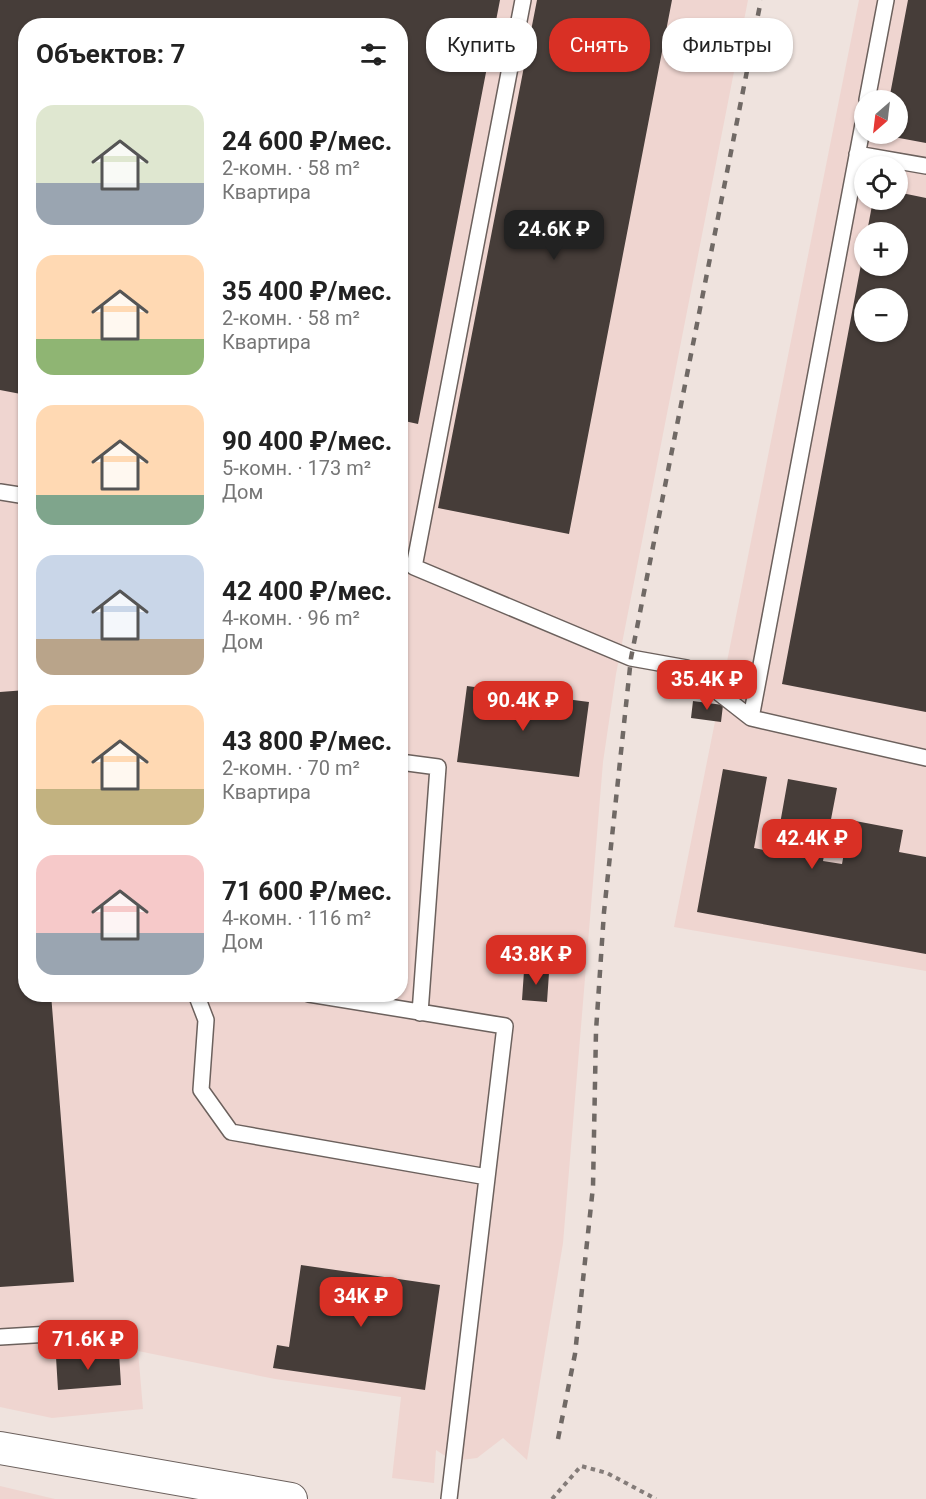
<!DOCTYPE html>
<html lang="ru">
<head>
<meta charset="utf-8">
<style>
	:root { --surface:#fff; --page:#f6f6f6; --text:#222; --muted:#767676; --accent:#d93025 }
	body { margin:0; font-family:Roboto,sans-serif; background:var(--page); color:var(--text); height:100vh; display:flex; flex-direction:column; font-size:22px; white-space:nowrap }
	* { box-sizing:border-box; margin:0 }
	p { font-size:20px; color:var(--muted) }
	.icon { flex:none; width:33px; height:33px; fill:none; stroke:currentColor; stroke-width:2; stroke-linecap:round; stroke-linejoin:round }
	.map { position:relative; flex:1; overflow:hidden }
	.drawer { position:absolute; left:18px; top:18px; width:390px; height:984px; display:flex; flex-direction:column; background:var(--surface); border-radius:24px; box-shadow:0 2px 4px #0004 }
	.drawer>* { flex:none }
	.top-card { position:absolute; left:426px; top:18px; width:410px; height:54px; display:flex; gap:12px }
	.needle { width:39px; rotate:208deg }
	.controls { position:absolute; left:854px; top:90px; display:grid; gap:12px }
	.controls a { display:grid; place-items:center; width:54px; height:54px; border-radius:50%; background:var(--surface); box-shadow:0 2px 4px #0004; font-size:30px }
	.price { position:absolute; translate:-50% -51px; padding:0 14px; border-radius:12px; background:var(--accent); color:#fff; font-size:20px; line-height:39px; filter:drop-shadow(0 2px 3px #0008) }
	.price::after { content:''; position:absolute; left:50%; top:36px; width:18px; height:14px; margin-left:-9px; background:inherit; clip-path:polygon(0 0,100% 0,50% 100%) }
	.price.current { background:#222; color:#fff }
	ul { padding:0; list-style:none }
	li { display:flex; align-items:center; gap:18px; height:150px; padding:0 18px }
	li span { display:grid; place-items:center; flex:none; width:168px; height:120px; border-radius:18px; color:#555 }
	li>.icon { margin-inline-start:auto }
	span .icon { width:72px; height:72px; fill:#fffc; stroke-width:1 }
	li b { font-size:26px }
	h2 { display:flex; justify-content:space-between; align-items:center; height:72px; padding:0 18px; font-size:26px }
	.pill { padding:0 21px; border-radius:24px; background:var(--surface); box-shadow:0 2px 4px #0004; font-size:21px; line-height:54px }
	.pill.current { background:var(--accent); color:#fff }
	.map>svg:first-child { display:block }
	.industrial { fill:#efd5d0; fill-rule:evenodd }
	.building { fill:#463d39; fill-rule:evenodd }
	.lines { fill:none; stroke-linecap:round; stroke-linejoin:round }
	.service-casing { stroke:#6c615d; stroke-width:18 }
	.minor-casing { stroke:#6c615d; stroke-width:34 }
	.path { stroke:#847c79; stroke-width:4; stroke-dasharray:4.5 4.5; stroke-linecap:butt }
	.service { stroke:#fff; stroke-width:15 }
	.minor { stroke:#fff; stroke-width:32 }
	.rail { stroke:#706965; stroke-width:4.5; stroke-dasharray:8 8; stroke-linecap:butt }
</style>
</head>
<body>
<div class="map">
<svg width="926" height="1499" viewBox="0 0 926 1499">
	<rect width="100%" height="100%" fill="#efe3de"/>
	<!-- industrial -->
	<path class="industrial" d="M 0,0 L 748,0 L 616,674 L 603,762 L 563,1243 L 527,1460 L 503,1438 L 477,1458 L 453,1461 L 436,1450 L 434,1483 L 392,1478 L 401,1397 L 275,1379 L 138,1351 L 143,1409 L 52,1418 L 0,1407 ZM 26,26 L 400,26 L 400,994 L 26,994 Z
		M 859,0 L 926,0 L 926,971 L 674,927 ZM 864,100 L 897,100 L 897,134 L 864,134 ZM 864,166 L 897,166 L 897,200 L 864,200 ZM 864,232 L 897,232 L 897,266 L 864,266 ZM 864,298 L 897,298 L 897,332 L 864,332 Z
		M 0,1486 L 55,1499 L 0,1499 Z"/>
	<!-- building -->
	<path class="building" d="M 0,0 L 500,0 L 418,424 L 400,420 L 400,26 L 26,26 L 26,395 L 0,390 Z
		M 537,0 L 672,0 L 569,534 L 438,508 Z
		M 908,0 L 926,0 L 926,143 L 883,135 L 897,134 L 897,100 L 889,100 Z
		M 897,192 L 926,198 L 926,712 L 782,684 L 863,254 L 864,266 L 897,266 L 897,232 L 867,232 L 873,200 L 897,200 ZM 864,298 L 897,298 L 897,332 L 864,332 Z
		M 467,686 L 589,702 L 579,777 L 457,762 Z
		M 26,690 L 26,994 L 51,994 L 74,1282 L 0,1287 L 0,692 Z
		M 693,701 L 723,705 L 721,722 L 691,718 Z
		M 723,769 L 767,777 L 754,848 L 775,852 L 788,779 L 837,788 L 823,861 L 842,864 L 850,820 L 903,830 L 899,852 L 926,857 L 926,954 L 697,912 Z
		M 524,971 L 549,973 L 547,1002 L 522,1000 Z
		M 301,1265 L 440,1285 L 425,1390 L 273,1368 L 277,1345 L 289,1347 Z
		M 119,1353 L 121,1385 L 58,1390 L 56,1357 Z"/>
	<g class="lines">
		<!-- service casing -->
		<g class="service-casing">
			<path id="service" d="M 523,0 L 414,567 L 631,658 L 687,668 L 751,718 L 926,758
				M 867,100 L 886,0
				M 857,154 L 926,166
				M 0,492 L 26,496
				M 751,718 L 864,119
				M 400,762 L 438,767 L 420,1013
				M 196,994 L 206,1020 L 201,1090 L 231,1132 L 487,1177
				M 309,994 L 505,1026 L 449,1499
				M 0,1337 L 67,1333"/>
		</g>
		<!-- minor casing -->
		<g class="minor-casing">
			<path id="minor" d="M 0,1448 L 291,1499"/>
		</g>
		<!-- path -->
		<path class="path" d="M 552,1499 L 581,1466 L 607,1473 L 656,1499"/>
		<!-- service -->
		<use href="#service" class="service"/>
		<!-- minor -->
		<use href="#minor" class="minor"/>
		<!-- rail -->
		<path class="rail" d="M 558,1439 L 575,1354 L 593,1187 L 596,1031 L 604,912 L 631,658 L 761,0"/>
	</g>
</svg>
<div class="controls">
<a><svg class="needle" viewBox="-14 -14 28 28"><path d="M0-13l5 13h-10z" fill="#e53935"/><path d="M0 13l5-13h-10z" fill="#767676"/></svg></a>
<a><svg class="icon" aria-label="locate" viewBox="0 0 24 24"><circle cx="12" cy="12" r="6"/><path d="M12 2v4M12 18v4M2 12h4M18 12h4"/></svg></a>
<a>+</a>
<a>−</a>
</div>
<b class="price current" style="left:554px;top:261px">24.6K ₽</b>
<b class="price" style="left:707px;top:711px">35.4K ₽</b>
<b class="price" style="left:523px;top:732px">90.4K ₽</b>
<b class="price" style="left:812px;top:870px">42.4K ₽</b>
<b class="price" style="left:536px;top:986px">43.8K ₽</b>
<b class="price" style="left:361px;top:1328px">34K ₽</b>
<b class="price" style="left:88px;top:1371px">71.6K ₽</b>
<div class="top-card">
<a class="pill">Купить</a>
<a class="pill current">Снять</a>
<a class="pill">Фильтры</a>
</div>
<section class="drawer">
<h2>Объектов: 7<svg class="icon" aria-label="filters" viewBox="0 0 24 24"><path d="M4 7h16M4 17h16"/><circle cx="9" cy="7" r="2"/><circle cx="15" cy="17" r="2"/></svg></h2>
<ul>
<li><span style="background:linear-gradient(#dfe7d0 65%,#9aa5b1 0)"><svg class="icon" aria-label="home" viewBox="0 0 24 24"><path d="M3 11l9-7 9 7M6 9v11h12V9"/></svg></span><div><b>24 600 ₽/мес.</b><p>2-комн. · 58 m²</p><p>Квартира</p></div></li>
<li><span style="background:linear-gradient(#ffd9b3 70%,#8fb573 0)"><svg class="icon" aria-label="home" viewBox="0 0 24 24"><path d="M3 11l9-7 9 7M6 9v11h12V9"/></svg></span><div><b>35 400 ₽/мес.</b><p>2-комн. · 58 m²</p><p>Квартира</p></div></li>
<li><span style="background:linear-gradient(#ffd9b3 75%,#7fa58c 0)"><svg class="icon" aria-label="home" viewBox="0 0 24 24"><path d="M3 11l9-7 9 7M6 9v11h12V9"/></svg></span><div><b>90 400 ₽/мес.</b><p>5-комн. · 173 m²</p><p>Дом</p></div></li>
<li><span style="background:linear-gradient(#c9d6e8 70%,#b9a48a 0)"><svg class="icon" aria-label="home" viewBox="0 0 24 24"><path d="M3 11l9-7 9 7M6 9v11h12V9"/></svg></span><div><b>42 400 ₽/мес.</b><p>4-комн. · 96 m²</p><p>Дом</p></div></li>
<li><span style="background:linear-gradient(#ffd9b3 70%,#c2b280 0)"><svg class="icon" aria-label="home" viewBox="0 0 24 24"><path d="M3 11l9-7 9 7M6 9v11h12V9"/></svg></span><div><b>43 800 ₽/мес.</b><p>2-комн. · 70 m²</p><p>Квартира</p></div></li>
<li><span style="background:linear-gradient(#f6c9c9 65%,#9aa5b1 0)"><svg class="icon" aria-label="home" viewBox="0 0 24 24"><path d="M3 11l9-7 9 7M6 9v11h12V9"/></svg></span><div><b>71 600 ₽/мес.</b><p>4-комн. · 116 m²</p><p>Дом</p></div></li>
</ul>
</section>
</div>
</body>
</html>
